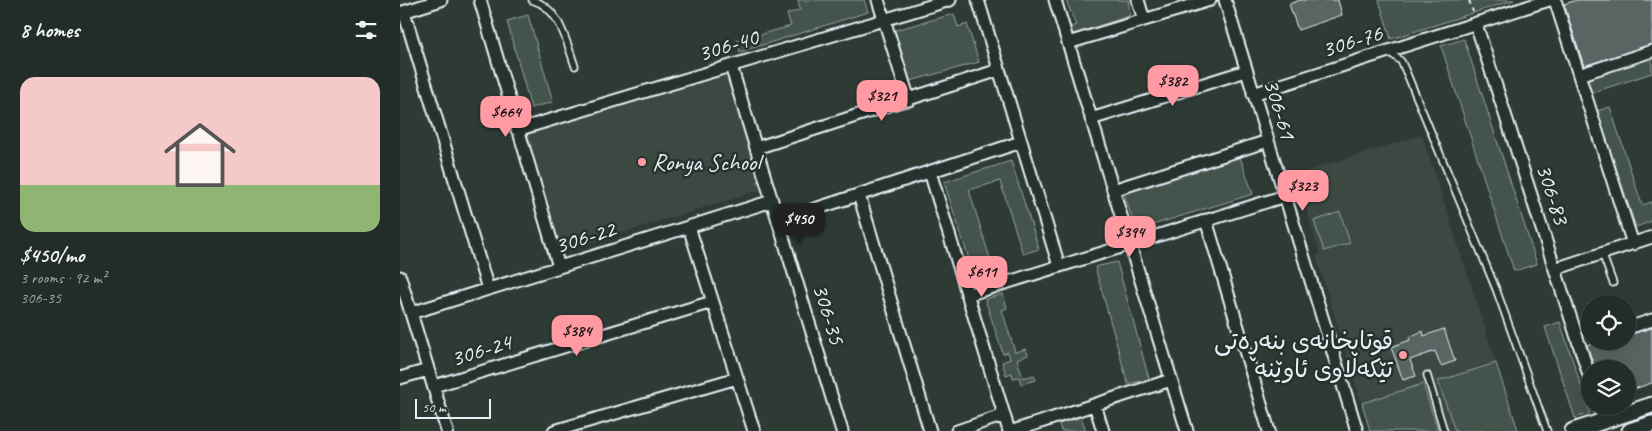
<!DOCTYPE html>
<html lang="en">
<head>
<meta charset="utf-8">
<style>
	:root { --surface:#222c28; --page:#2a3430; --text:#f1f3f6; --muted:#a2a7a8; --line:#3f4845; --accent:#ff9aa2 }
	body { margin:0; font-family:Caveat,"Playpen Sans Arabic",sans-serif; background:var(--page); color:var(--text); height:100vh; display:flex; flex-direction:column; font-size:19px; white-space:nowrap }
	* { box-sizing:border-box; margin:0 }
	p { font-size:16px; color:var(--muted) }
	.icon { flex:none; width:28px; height:28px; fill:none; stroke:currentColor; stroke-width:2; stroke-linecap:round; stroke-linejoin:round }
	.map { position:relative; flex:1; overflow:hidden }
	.sheet { display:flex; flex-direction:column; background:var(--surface); width:400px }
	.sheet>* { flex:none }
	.fabs { position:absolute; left:1181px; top:295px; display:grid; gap:10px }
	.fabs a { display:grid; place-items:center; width:55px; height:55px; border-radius:50%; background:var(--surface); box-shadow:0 5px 20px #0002,0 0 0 1px var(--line); font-size:25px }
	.scale { position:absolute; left:15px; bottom:12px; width:76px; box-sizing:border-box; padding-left:5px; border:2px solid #e8f1f8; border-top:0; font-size:14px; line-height:18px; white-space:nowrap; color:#e8f1f8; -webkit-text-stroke:4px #26332d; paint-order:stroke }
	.price { position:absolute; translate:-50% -42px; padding:0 11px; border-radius:10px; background:var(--accent); color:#111; font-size:16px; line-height:32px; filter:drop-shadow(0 1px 2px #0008) }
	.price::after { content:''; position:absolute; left:50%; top:30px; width:15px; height:11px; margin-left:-8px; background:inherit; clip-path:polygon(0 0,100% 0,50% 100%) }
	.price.selected { background:#222; color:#fff }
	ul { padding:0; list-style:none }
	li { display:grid; align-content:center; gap:10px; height:265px; padding:0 20px }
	li span { display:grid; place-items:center; height:155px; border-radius:15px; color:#555 }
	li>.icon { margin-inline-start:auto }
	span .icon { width:90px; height:90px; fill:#fffc; stroke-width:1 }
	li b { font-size:21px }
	h2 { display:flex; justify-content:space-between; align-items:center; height:60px; padding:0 20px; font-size:21px }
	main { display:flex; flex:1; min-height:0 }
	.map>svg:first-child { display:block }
	.built { fill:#3b4843 }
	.green { fill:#45524e; stroke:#96a2a3 }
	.building { fill:#596563; stroke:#e8f1f8 }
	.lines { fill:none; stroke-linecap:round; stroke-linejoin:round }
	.lane-casing { stroke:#e8f1f8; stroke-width:9 }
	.street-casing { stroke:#e8f1f8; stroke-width:15 }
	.secondary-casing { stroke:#e8f1f8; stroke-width:19 }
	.path { stroke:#e8f1f8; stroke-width:2; stroke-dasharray:5 4; stroke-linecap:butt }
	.lane { stroke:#26332d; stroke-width:5.5 }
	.street { stroke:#26332d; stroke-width:11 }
	.secondary { stroke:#26332d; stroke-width:15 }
	.poi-dot { fill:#ff9aa2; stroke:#26332d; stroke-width:2 }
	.labels { text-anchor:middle; stroke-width:5; stroke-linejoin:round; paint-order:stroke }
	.street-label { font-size:24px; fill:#e8f1f8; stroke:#26332d }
	.poi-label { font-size:24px; fill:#e8f1f8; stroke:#26332d; text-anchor:start }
</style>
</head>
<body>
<main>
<section class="sheet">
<h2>8 homes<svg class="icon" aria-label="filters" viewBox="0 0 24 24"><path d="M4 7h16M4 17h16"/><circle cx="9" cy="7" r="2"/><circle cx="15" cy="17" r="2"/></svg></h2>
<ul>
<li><span style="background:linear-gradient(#f6c9c9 70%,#8fb573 0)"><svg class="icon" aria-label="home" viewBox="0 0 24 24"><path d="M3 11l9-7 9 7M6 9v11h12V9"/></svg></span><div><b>$450/mo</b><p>3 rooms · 92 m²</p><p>306-35</p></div></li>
</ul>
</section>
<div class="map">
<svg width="1252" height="431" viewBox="0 0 1252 431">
	<rect width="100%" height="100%" fill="#2e3b35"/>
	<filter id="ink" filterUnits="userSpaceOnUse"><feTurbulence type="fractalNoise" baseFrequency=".02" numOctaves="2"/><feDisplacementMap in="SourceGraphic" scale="10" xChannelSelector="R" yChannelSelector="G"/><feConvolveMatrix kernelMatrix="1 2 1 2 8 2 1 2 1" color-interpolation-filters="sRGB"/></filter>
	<g filter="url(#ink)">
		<!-- built -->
		<path class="built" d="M 325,71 L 361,190 L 157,253 L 123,134 Z
			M 1022,135 L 1118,430 L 1115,431 L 970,431 L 916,256 L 920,254 L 901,191 L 895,188 L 891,176 Z"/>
		<!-- green -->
		<path class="green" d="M 398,0 L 464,0 L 468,12 L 340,52 L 337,41 L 391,26 L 387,14 L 400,10 Z
			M 666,0 L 728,0 L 730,13 L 729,16 L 671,35 L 668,28 L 676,25 Z
			M 979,0 L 1114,0 L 991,39 Z
			M 554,14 L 558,27 L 567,24 L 579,62 L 510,81 L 495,30 Z
			M 128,15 L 153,102 L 131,108 L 107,21 Z
			M 1064,39 L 1137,264 L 1114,271 L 1041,46 Z
			M 1252,58 L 1252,73 L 1191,93 L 1186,79 Z
			M 1210,107 L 1242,205 L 1252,202 L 1252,221 L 1236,227 L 1197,111 Z
			M 840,157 L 853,194 L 736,230 L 723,191 Z
			M 611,161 L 639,249 L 623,254 L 600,181 L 569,190 L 596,278 L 577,284 L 544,182 Z
			M 940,212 L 950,243 L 924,251 L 914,221 Z
			M 717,262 L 749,379 L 728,384 L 695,267 Z
			M 603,294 L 607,308 L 602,310 L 615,352 L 626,349 L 628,355 L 617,359 L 623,378 L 634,375 L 636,380 L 621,384 L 619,377 L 613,378 L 612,373 L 606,375 L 602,362 L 610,359 L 608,352 L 603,354 L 585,299 Z
			M 1160,322 L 1190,413 L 1175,418 L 1145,327 Z
			M 1096,363 L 1118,430 L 1055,431 L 1038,381 Z
			M 1023,384 L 1038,431 L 970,431 L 962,403 Z
			M 681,417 L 686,431 L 661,431 L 659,424 Z"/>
		<!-- building -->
		<path class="building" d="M 900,0 L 938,0 L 942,15 L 898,30 L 889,4 Z
			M 1177,0 L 1252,0 L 1252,44 L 1184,66 L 1164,4 Z
			M 1252,328 L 1252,383 L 1234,389 L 1228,369 L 1195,369 L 1187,345 L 1197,341 L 1228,341 L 1228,335 Z
			M 1044,329 L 1055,361 L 1041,366 L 1035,351 L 1010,360 L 1016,376 L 1003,380 L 991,347 L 1010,340 L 1009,337 L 1023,331 L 1024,336 Z"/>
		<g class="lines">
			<!-- lane casing -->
			<g class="lane-casing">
				<path id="lane" d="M 132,0 C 160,8 166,41 175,66
					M 989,52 L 1001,61 L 1007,74 L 1096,289 L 1147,431
					M 1202,253 L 1213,283
					M 1027,375 L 1044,431"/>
			</g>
			<!-- street casing -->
			<g class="street-casing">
				<path id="street" d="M 80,0 L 159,267
					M 478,0 L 509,100
					M 578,0 L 659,266
					M 655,0 L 787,431
					M 738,0 L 744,20
					M 825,0 L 957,431
					M 1155,0 L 1233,244
					M 4,12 L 88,289
					M 0,13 L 41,0
					M 1076,24 L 1190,378
					M 668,43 L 810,0
					M 331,66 L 442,431
					M 1179,75 L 1252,51
					M 853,94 L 1149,0
					M 691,119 L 846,71
					M 117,130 L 550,0
					M 356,148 L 599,70
					M 530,172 L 609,431
					M 713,190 L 868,141
					M 459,195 L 530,431
					M 806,220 L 869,431
					M 378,221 L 621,142
					M 289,227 L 354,431
					M 1155,269 L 1252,237
					M 0,277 L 47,431
					M 567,295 L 885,196
					M 11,313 L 372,201
					M 1228,328 L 1252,320
					M 0,378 L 28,370
					M 34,386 L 312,302
					M 695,405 L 703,431
					M 1199,406 L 1204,421
					M 154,431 L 337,378
					M 557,431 L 604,415
					M 613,431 L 771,380"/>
			</g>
			<!-- secondary casing -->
			<g class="secondary-casing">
				<path id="secondary" d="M 1173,431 L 1252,405
					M 1230,431 L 1252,424"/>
			</g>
			<!-- path -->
			<path class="path" d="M 1069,0 L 1073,12"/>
			<!-- lane -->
			<use href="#lane" class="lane"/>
			<!-- street -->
			<use href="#street" class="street"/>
			<!-- secondary -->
			<use href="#secondary" class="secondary"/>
		</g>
	</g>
	<!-- markers -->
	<g class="poi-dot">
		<circle cx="242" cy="162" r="5"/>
		<circle cx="1003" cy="355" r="5"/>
	</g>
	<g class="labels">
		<!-- street labels -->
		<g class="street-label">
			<text transform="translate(952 41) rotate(-17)" y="8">306-76</text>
			<text transform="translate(328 45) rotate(-17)" y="8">306-40</text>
			<text transform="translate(880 109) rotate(73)" y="8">306-61</text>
			<text transform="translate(1153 194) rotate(72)" y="8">306-83</text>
			<text transform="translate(185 237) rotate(-17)" y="8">306-22</text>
			<text transform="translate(429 314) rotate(73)" y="8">306-35</text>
			<text transform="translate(81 350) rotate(-17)" y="8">306-24</text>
		</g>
		<!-- poi labels -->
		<g class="poi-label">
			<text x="252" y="170">Ronya School</text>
			<text x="993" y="349" text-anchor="end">قوتابخانەی بنەڕەتی<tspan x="993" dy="28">تێکەڵاوی ئاوێنە</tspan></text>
		</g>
	</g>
</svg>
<div class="fabs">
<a><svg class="icon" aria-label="locate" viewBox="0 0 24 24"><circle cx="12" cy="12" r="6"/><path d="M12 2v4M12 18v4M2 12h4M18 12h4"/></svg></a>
<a><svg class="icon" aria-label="layers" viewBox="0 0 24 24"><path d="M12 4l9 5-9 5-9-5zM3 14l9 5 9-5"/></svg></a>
</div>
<div class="scale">50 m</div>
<b class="price" style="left:773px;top:107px">$382</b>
<b class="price" style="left:482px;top:122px">$321</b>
<b class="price" style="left:106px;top:138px">$664</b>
<b class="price" style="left:903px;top:212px">$323</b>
<b class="price selected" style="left:399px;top:245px">$450</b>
<b class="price" style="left:730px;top:258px">$394</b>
<b class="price" style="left:582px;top:298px">$611</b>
<b class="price" style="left:177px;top:357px">$384</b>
</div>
</main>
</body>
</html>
